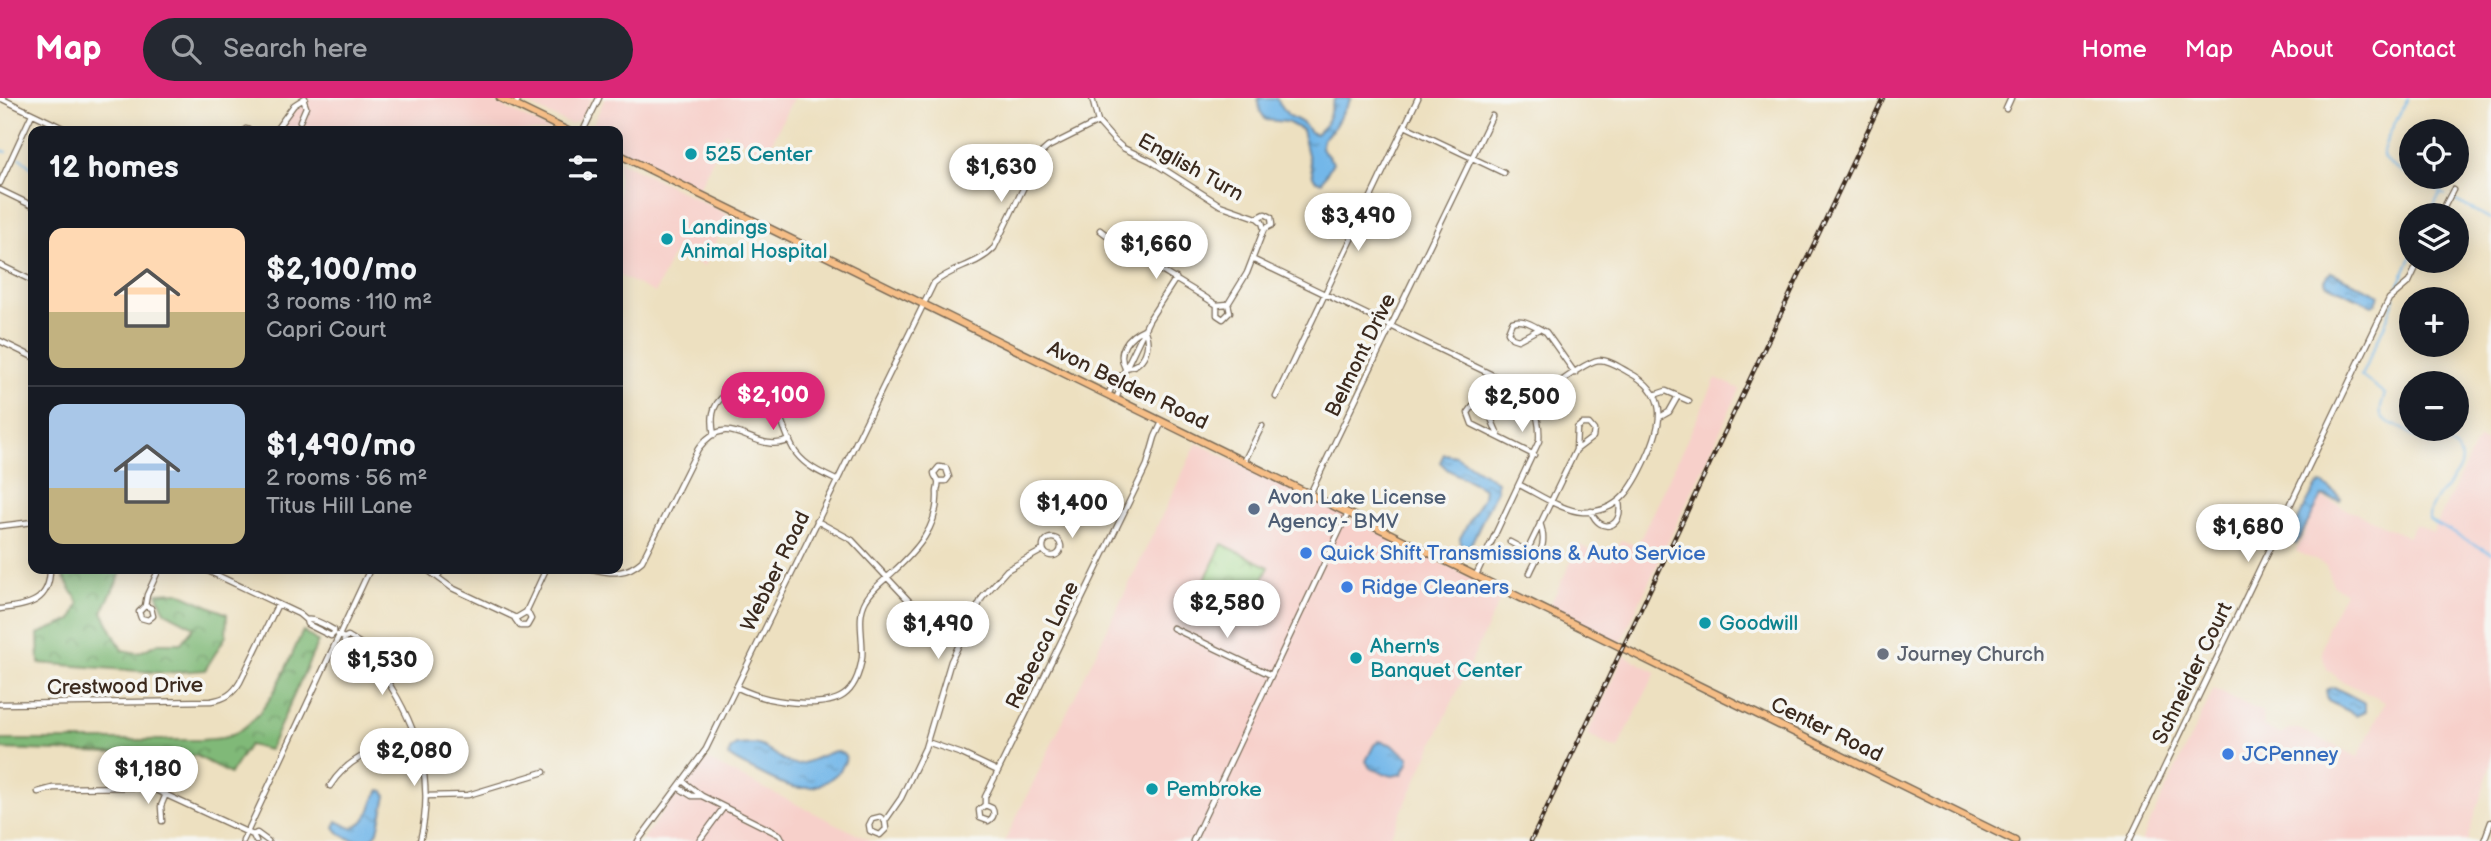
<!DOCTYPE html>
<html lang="en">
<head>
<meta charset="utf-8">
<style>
	:root { --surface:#171b24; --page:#242831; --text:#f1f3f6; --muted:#9ea1a6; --line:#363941; --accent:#db2777 }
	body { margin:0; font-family:"Balsamiq Sans",sans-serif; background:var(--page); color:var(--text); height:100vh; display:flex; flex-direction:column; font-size:26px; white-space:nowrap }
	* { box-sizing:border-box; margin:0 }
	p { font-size:23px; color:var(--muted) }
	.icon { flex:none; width:38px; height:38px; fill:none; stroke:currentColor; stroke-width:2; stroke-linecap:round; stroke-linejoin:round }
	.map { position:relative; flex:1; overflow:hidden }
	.panel { position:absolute; left:28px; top:28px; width:595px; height:448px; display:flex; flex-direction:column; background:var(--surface); border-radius:14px; box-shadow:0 4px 18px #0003 }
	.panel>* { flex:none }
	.controls { position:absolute; left:2399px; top:21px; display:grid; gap:14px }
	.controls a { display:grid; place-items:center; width:70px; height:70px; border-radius:50%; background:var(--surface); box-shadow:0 4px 18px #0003; font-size:35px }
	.price { position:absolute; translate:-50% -60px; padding:0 16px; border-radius:24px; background:#fff; color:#222; font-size:23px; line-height:46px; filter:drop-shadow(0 2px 4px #0008) }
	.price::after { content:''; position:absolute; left:50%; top:42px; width:21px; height:16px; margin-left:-10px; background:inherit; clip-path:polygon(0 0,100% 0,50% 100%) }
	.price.current { background:var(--accent); color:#fff }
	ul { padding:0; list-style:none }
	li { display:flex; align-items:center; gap:21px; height:175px; padding:0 21px }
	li+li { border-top:2px solid var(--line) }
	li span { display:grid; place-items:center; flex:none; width:196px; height:140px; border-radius:14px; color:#555 }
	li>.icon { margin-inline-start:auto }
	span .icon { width:84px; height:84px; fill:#fffc; stroke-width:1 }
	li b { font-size:30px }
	h2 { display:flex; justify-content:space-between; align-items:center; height:84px; padding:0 21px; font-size:30px }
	header { display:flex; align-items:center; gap:42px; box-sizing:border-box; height:98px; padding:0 35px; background:var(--accent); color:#fff }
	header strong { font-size:33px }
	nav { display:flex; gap:38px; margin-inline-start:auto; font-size:24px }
	.search { width:490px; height:63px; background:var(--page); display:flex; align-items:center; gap:18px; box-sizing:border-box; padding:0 24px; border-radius:38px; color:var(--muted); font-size:26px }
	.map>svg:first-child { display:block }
	.built { fill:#f7d0ca }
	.forest { fill:url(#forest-crowns); stroke:#5e724b; stroke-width:2 }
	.park { fill:url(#park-crowns); stroke:#6e8255; stroke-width:2 }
	.water { fill:url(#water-ripples); stroke:#577084; stroke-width:2 }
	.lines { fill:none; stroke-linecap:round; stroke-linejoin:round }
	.stream { stroke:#73b7e9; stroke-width:2 }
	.minor-casing { stroke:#796a57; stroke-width:7 }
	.major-casing { stroke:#796a57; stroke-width:9 }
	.minor { stroke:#fff; stroke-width:4.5 }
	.major { stroke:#f6be87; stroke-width:6 }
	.rail-casing { stroke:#3b2a1e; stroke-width:4.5 }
	.rail { stroke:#f6f6f2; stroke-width:2; stroke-dasharray:5; stroke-linecap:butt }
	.culture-dot { fill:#0f9aa8; stroke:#f6f6f2; stroke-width:2.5 }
	.service-dot { fill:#5c6f8a; stroke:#f6f6f2; stroke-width:2.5 }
	.shop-dot { fill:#3f7fe0; stroke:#f6f6f2; stroke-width:2.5 }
	.worship-dot { fill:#6b7280; stroke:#f6f6f2; stroke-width:2.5 }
	.labels { text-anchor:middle; stroke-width:7; stroke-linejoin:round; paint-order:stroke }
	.culture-label { font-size:21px; fill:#0d838f; stroke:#f6f6f2; text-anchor:start }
	.street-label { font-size:21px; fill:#3b2a1e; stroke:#f6f6f2 }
	.service-label { font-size:21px; fill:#4e5e75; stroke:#f6f6f2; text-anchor:start }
	.shop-label { font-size:21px; fill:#366cbe; stroke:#f6f6f2; text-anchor:start }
	.worship-label { font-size:21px; fill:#5b616d; stroke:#f6f6f2; text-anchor:start }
</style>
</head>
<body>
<header>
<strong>Map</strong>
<div class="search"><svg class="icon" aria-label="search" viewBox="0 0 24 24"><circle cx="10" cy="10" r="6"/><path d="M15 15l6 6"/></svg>Search here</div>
<nav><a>Home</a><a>Map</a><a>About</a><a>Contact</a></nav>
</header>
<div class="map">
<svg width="2491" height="743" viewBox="0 0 2491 743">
	<defs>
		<pattern id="forest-crowns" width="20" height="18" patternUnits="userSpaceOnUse" patternTransform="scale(1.75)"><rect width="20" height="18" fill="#80b978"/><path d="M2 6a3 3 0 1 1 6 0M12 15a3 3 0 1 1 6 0" fill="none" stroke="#6a9762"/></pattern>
		<pattern id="park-crowns" width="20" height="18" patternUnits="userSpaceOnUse" patternTransform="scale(1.75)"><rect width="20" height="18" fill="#a1d98c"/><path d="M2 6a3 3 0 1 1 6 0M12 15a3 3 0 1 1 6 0" fill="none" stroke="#8cba78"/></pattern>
		<pattern id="water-ripples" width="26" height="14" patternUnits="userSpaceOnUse" patternTransform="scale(1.75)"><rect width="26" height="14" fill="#73b7e9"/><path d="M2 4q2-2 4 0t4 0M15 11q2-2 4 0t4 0" fill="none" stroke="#6095bc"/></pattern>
	</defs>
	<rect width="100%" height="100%" fill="#f6f6f2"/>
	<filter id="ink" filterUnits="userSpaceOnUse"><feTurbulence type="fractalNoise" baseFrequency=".0143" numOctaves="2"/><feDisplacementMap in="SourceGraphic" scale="14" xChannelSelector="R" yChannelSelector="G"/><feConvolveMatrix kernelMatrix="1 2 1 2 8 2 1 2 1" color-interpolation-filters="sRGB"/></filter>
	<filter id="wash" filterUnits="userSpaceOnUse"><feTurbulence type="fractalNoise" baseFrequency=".00686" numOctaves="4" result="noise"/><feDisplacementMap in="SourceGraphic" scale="28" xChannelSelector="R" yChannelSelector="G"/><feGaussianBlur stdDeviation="1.57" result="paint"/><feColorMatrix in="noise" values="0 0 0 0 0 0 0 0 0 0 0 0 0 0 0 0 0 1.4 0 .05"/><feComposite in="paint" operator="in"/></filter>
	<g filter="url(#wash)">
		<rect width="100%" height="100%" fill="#ede0c0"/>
		<!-- built -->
		<path class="built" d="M 311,0 L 486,0 L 552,33 L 278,33 L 292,14 Z
			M 515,0 L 591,0 L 581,21 L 571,27 Z
			M 605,0 L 793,0 L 767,55 L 725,35 L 698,92 L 618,50 L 618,33 L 592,33 L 593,26 Z
			M 618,62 L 729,117 L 704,168 L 674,154 L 655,195 L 618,177 Z
			M 1716,280 L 1740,291 L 1620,546 L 1549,509 L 1579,447 L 1611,462 L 1621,442 L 1637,448 Z
			M 2478,341 L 2491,347 L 2491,666 L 2467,743 L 2141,743 L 2214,591 L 2262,614 L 2264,629 L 2282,637 L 2290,631 L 2299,631 L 2358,659 L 2385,604 L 2340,582 L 2327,571 L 2322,555 L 2326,532 L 2345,494 L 2333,487 L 2327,468 L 2296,453 L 2321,399 L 2408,439 L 2415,426 L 2433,434 Z
			M 1197,345 L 1500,494 L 1502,497 L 1388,743 L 1005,743 Z
			M 1624,557 L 1656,574 L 1618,650 L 1614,650 L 1587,637 Z
			M 703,660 L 871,743 L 641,743 Z"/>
		<!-- forest -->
		<path class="forest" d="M 59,471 L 118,471 L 122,473 L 102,514 L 122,552 L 138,555 L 159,545 L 181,545 L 194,529 L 165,514 L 157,495 L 177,494 L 227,516 L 226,538 L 205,572 L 164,575 L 39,565 L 38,536 L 72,522 L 79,505 Z
			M 303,533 L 318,544 L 269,652 L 249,647 L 230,676 L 197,658 L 0,651 L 0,642 L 202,642 C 211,641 221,641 229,638 C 270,621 285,569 303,533 Z"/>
		<!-- park -->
		<path class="park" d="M 1222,446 L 1269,469 L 1249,508 L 1203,486 Z"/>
		<!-- water -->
		<path class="water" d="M 1258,0 L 1276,0 L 1288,17 L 1303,25 L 1310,34 L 1316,36 L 1326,26 L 1334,2 L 1336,0 L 1351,0 L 1333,31 L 1323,41 L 1321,50 L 1333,64 L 1322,84 L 1316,83 L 1313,78 L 1302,32 L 1287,24 L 1266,22 L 1260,13 Z
			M 2331,174 L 2380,197 L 2376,205 L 2372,207 L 2326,186 L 2325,182 Z
			M 1444,356 L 1456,358 L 1497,384 L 1497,391 L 1471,446 L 1466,451 L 1460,448 L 1460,440 L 1483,399 L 1484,390 L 1448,372 L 1440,364 Z
			M 2322,386 L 2335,394 L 2341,401 L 2340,403 L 2322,398 L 2298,443 L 2296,446 L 2289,442 C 2298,424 2306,403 2318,387 Z
			M 2334,589 L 2365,605 L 2365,613 L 2356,617 L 2328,603 L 2326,592 Z
			M 1379,643 L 1390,646 L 1409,659 L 1408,665 L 1402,676 L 1392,678 L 1370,670 L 1366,663 L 1374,647 Z
			M 755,646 C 772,649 783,668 799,666 C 812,664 824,655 836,653 L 844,656 L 846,660 C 844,667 841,673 834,678 C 809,700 784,688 758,674 C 748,669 737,665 729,658 L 730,652 L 736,647 Z
			M 380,692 L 384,693 L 386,698 L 378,733 L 371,743 C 357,743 342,742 334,729 L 337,723 L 351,730 C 372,724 369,704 380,692 Z"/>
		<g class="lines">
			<!-- stream -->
			<path class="stream" d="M 2408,0 C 2402,12 2382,45 2383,57 C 2383,61 2386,63 2389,66 L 2445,97
				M 0,52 L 7,54
				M 20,60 L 33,71
				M 2452,101 L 2491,121
				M 2429,117 L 2440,96
				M 2397,191 L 2412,157
				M 2395,199 L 2385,226 L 2361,278 L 2385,296 C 2375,321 2382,321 2403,331 C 2410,334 2415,340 2421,343 C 2433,349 2455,340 2460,357 C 2467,381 2427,395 2429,422 L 2491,455"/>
		</g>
	</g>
	<g filter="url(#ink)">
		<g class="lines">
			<!-- minor casing -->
			<g class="minor-casing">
				<path id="minor" d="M 0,0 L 69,33
					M 1092,0 L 1098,24 L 1114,42 L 1123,50 L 1151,63 L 1220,107 L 1257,120 L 1262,124 L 1264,131 L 1247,175 L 1228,206 L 1217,207 C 1178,181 1136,161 1100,132
					M 515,7 L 519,0
					M 2006,11 L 2011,0
					M 300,23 L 306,9 L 303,1
					M 1405,28 L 1504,75
					M 246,31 L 251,33
					M 275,33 L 294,7 L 305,0
					M 583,33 L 599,0
					M 0,85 L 32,16
					M 0,92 L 33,108
					M 2440,117 L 2453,92
					M 1257,120 L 1265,116 L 1271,119 L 1272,127 L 1264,131
					M 1254,162 L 1509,285 C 1531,302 1541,314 1539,343 L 1476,477
					M 0,167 L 33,183
					M 1217,207 L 1217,217 L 1223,221 L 1230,214 L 1228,206
					M 1144,231 C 1152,248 1145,268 1125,270 C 1116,253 1128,238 1144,231 Z
					M 1539,231 L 1518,242 L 1512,240 L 1508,234 L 1512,224 C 1523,219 1535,229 1546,234 L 1575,275
					M 0,243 L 33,259
					M 1108,297 L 1115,282 L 1123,276 L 1149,222 L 1176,180
					M 1654,297 L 1666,293 L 1689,303
					M 1276,299 L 1418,0
					M 1116,301 L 1122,286 L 1123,276
					M 1660,319 L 1669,314 L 1678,298
					M 714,337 C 711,322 711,307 725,297 C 732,292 741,290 751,292 C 782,298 781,334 796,355 C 807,369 821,375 836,382
					M 1499,339 L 1487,311 L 1480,306 L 1473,308 L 1468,315 L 1472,326 L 1534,357
					M 1244,364 L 1262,328
					M 1520,387 C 1538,396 1563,413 1583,414 C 1620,415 1634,388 1647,359 C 1663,324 1669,295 1628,274 C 1619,269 1609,262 1599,262 C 1585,263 1545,295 1532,305
					M 1310,396 L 1492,18
					M 1591,413 C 1600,437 1624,430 1619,404
					M 817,423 L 852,442 L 910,504 L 966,532
					M 0,428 L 33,424
					M1043 449a9 9 0 1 1 18 0a9 9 0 1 1-18 0Z
					M 1510,444 L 1538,459
					M 1527,453 L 1576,352 L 1577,330 L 1582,326 L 1589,326 L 1594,332 L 1593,339 L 1576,352
					M 204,471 L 299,516 L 306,522 L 307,526 L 331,538 L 334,535 L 334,532 C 326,528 315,520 306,522
					M 426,471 L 452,490 L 516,520 L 526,514 L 546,471
					M 593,471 C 612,476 626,477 642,463 L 698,351 C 730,307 753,359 790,342
					M 1530,475 C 1539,455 1548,447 1540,425
					M 437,479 L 443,471
					M 145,508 L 151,510 L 153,518 L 148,522 L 141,520 L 139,514 L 145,508 L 147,497 L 159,471
					M 0,511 C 28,507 50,505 50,471
					M 515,521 L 520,528 L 527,528 L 531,521 L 527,513
					M 1173,530 L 1271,577
					M 338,537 L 344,540 L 344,544 L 362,551 L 361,546 L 348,538 L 344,540
					M 362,551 C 374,561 383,575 391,589 C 421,637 434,687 420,743
					M 736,589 C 759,600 778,604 803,605 C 839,606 856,598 862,560 C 864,540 856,519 866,502 C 872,491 883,483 892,475 C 916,453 939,429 937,394 C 937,391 939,387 938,384 C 937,380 934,378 934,375 L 939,369 L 946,370 L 949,379 L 946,383 L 938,383
					M 0,606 L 211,603 C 225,601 233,596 240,584 L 278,506
					M 927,644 L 962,656 L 998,673
					M 330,688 C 349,657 383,649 415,636
					M 679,690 L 692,698 L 702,698 L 684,684
					M 38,694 L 53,690 L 149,689 L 253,737
					M 427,698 L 468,697 L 544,674
					M 702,698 L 780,737 L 783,743
					M 985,707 L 992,710 C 995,715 994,720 988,723 L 980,720 L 979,712 L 985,707 L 985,699 L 998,673 L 1147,367 L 1155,339 L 1162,324
					M 162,723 L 161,708 L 166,696
					M 885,723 L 880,719 L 872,721 L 869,727 L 870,733 L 880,737 L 886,731 L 885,723 L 901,700 L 925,650 L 951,563 L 982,500 L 1007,472 L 1043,452
					M 243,743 L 370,471
					M 256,743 L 253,737 L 257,735 L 268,743
					M 638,743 L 706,651 L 934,185 C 952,169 977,168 994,150 L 1040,56 L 1048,49 L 1098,24
					M 699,743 L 724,709
					M 1193,743 L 1348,415
					M 2129,743 L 2389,201 L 2409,184 L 2419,163
					M 2484,743 L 2491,724"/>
			</g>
			<!-- major casing -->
			<g class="major-casing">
				<path id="major" d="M 500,0 L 568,33
					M 618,56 L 2015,743"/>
			</g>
			<!-- minor -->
			<use href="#minor" class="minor"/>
			<!-- major -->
			<use href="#major" class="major"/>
			<!-- rail casing -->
			<g class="rail-casing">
				<path id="rail" d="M 1531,743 L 1883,0"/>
			</g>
			<!-- rail -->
			<use href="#rail" class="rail"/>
		</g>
	</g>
	<!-- markers -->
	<g class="culture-dot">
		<circle cx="691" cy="56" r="7"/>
		<circle cx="667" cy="141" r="7"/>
		<circle cx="1705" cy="525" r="7"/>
		<circle cx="1356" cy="560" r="7"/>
		<circle cx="1152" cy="691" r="7"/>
	</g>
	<circle class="service-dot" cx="1254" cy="411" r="7"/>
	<g class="shop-dot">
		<circle cx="1306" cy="455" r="7"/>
		<circle cx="1347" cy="489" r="7"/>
		<circle cx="2228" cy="656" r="7"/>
	</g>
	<circle class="worship-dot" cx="1883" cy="556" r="7"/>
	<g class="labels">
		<!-- culture labels -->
		<g class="culture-label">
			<text x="705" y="63">525 Center</text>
			<text x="681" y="136">Landings<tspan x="681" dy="24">Animal Hospital</tspan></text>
			<text x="1719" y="532">Goodwill</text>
			<text x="1370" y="555">Ahern's<tspan x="1370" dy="24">Banquet Center</tspan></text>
			<text x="1166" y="698">Pembroke</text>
		</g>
		<!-- street labels -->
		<g class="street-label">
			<text transform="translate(1191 69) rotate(29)" y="7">English Turn</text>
			<text transform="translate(1360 257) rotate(-64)" y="7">Belmont Drive</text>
			<text transform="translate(1128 287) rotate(26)" y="7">Avon Belden Road</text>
			<text transform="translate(775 473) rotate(-64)" y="7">Webber Road</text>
			<text transform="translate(1042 547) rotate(-64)" y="7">Rebecca Lane</text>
			<text transform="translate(2192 575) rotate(-64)" y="7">Schneider Court</text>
			<text transform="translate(125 588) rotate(-1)" y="7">Crestwood Drive</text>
			<text transform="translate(1827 631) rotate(26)" y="7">Center Road</text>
		</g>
		<!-- service labels -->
		<g class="service-label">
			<text x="1268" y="406">Avon Lake License<tspan x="1268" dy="24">Agency - BMV</tspan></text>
		</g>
		<!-- shop labels -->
		<g class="shop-label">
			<text x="1320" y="462">Quick Shift Transmissions &amp; Auto Service</text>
			<text x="1361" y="496">Ridge Cleaners</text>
			<text x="2242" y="663">JCPenney</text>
		</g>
		<!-- worship labels -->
		<g class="worship-label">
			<text x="1897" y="563">Journey Church</text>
		</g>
	</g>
</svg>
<div class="controls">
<a><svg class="icon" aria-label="locate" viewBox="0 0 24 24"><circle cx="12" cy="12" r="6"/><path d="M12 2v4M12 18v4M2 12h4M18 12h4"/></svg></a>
<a><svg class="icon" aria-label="layers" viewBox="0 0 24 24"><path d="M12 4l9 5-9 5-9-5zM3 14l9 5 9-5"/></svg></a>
<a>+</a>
<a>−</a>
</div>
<b class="price" style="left:1001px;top:106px">$1,630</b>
<b class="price" style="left:1358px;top:155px">$3,490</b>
<b class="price" style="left:1156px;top:183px">$1,660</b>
<b class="price current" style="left:773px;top:334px">$2,100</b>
<b class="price" style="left:1522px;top:336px">$2,500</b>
<b class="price" style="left:1072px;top:442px">$1,400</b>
<b class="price" style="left:2248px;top:466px">$1,680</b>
<b class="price" style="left:1227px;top:542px">$2,580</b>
<b class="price" style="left:938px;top:563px">$1,490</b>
<b class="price" style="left:382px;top:599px">$1,530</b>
<b class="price" style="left:414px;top:690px">$2,080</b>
<b class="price" style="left:148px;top:708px">$1,180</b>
<section class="panel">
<h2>12 homes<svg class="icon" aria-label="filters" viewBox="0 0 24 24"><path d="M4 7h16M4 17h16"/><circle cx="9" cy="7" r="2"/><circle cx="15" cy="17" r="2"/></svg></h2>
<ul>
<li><span style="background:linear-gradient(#ffd9b3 60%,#c2b280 0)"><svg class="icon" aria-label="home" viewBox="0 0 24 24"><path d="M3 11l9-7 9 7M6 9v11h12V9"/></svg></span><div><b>$2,100/mo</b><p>3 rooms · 110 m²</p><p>Capri Court</p></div></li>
<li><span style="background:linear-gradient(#a9c7e8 60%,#c2b280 0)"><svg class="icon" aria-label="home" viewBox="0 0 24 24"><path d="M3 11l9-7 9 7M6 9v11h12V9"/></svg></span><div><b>$1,490/mo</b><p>2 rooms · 56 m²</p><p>Titus Hill Lane</p></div></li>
</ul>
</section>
</div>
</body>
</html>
